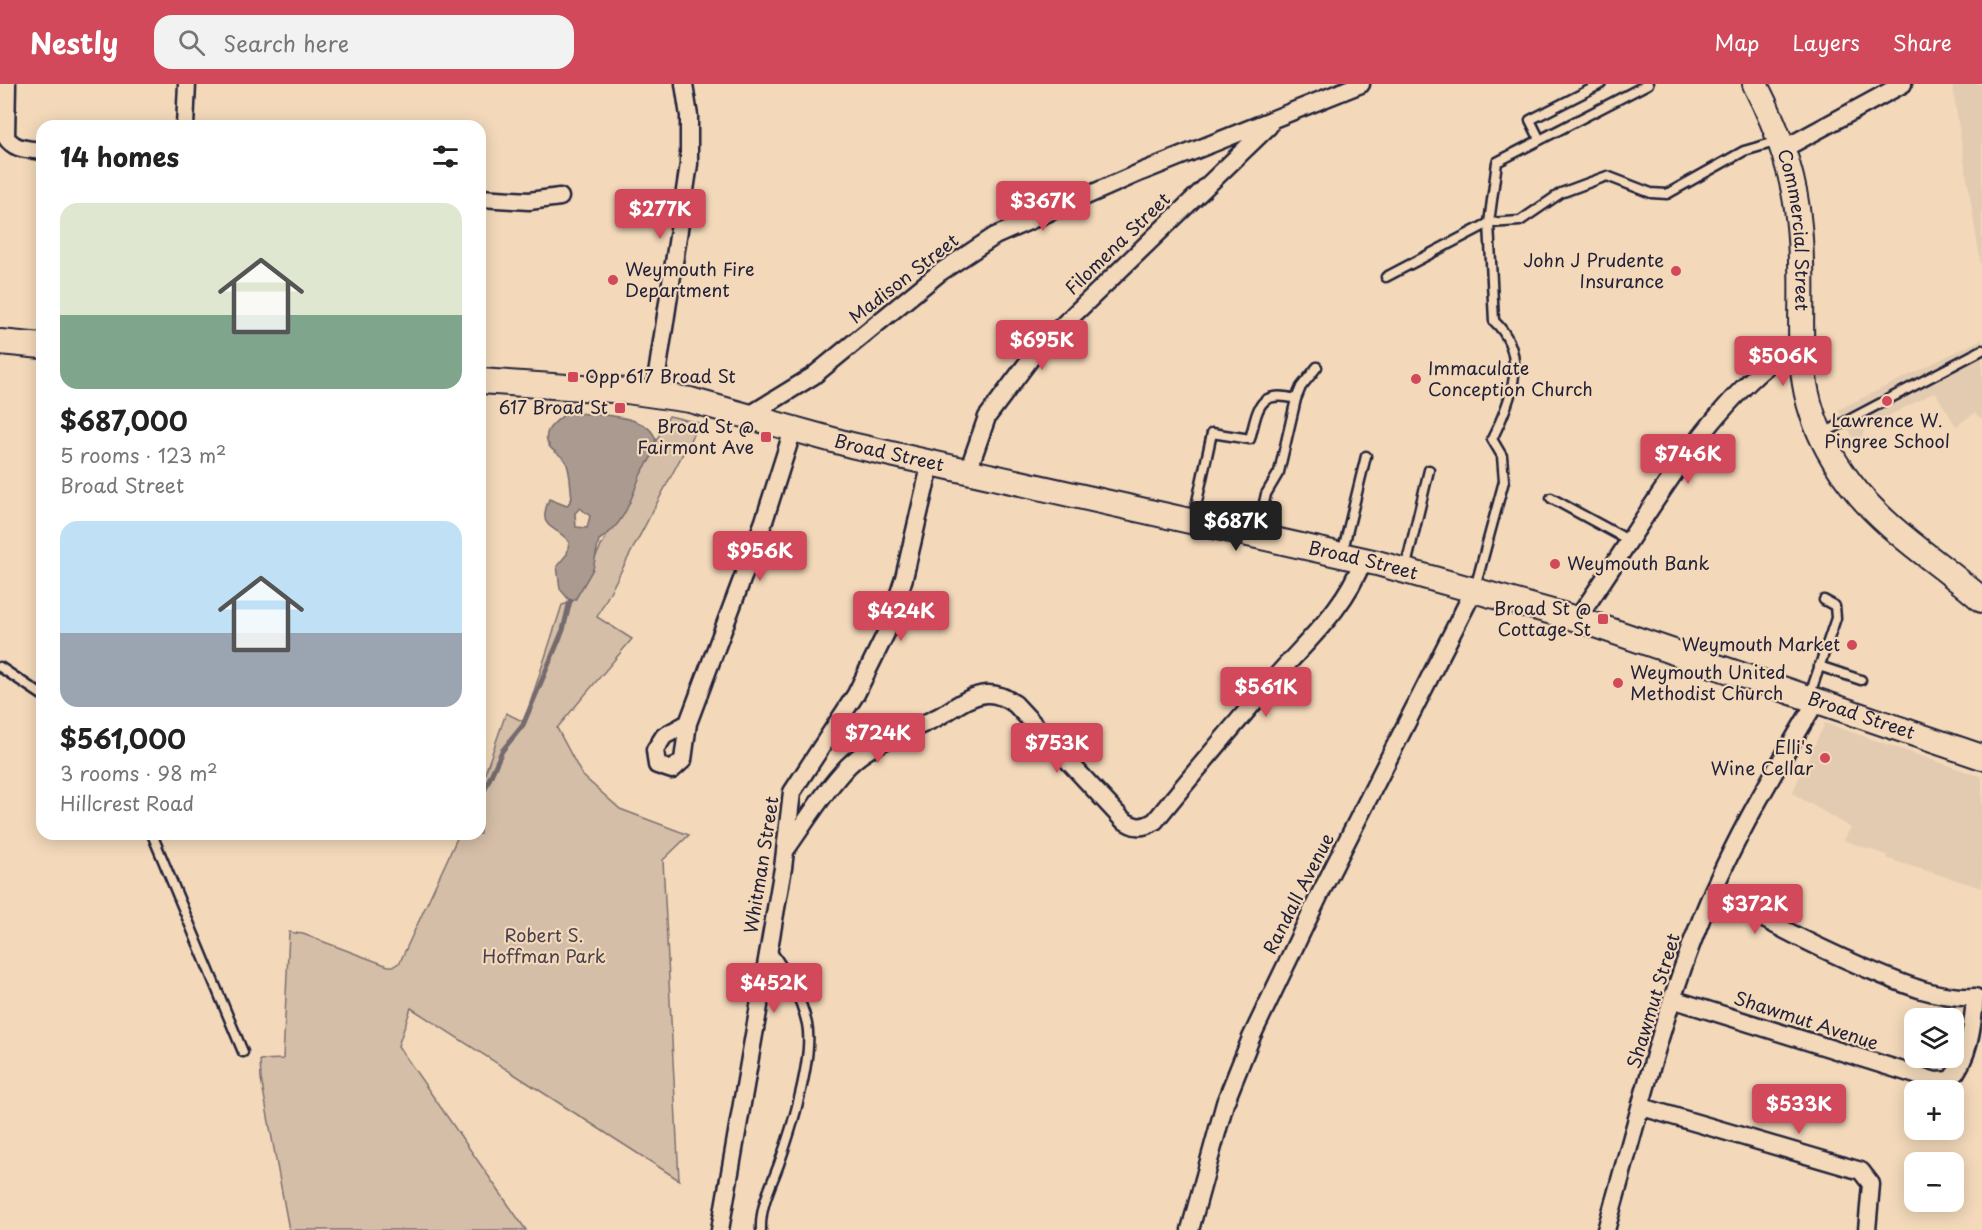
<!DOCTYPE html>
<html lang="en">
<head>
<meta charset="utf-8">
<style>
	:root { --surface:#fff; --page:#f2f2f2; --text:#222; --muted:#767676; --accent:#d1495b }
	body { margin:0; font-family:"Playpen Sans",sans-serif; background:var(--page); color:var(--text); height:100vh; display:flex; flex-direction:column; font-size:22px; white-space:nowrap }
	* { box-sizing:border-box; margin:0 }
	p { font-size:20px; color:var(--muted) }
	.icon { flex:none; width:33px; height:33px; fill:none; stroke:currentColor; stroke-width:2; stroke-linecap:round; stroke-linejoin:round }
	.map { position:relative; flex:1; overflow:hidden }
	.sheet { position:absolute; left:36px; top:36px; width:450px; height:720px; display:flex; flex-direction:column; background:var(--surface); border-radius:18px; box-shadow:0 3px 15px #0003 }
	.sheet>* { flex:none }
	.controls { position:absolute; left:1904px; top:924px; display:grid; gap:12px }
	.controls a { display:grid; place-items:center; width:60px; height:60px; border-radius:12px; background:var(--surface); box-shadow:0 3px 15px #0003; font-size:30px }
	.price { position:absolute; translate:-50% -51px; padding:0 14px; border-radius:6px; background:var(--accent); color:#fff; font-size:20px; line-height:39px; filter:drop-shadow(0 2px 3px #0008) }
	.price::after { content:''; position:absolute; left:50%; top:36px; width:18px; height:14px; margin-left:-9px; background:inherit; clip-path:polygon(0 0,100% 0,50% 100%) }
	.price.on { background:#222; color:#fff }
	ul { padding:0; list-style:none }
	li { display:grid; align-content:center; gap:12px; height:318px; padding:0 24px }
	li span { display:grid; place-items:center; height:186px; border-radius:18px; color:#555 }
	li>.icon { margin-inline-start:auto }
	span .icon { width:108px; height:108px; fill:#fffc; stroke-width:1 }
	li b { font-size:26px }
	h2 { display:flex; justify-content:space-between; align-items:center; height:72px; padding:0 24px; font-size:26px }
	header { display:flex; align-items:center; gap:36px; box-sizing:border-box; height:84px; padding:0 30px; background:var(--accent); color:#fff }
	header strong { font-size:28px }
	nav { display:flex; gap:33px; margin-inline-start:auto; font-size:21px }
	.search { width:420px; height:54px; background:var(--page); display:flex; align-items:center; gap:15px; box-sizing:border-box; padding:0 21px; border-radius:18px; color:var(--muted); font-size:22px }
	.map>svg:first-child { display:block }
	.built { fill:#e3cbb1 }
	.green { fill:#d5bea7; stroke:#7c7071; stroke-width:1.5 }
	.water { fill:#ab9a8f; stroke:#746a6d; stroke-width:1.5; fill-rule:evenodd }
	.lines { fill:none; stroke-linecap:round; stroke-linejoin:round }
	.stream { stroke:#746a6d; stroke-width:5 }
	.lane-casing { stroke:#22223b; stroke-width:13 }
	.street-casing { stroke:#22223b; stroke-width:21 }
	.secondary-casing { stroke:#22223b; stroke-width:28 }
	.lane { stroke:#f3d9ba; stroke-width:8 }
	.street { stroke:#f3d9ba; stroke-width:16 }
	.secondary { stroke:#f3d9ba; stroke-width:24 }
	.poi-dot { fill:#d1495b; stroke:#f3d9ba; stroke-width:2 }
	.labels { text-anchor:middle; stroke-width:4.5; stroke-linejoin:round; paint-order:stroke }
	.street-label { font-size:18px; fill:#22223b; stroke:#f3d9ba }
	.poi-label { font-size:18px; fill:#22223b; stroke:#f3d9ba; text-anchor:end }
	.park-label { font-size:18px; fill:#464151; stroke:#f3d9ba }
</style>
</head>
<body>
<header>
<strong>Nestly</strong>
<div class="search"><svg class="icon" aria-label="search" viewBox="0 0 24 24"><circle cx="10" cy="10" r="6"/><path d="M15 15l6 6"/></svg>Search here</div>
<nav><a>Map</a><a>Layers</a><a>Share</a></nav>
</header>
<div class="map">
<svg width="1982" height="1146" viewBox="0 0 1982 1146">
	<rect width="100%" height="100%" fill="#f3d9ba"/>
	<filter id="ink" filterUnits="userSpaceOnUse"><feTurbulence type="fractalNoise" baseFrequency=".0167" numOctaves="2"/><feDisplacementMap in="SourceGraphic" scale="12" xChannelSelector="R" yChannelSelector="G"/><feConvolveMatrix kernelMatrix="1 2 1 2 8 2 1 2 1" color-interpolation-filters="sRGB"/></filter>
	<g filter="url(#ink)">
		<!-- built -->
		<path class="built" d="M 1952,0 L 1982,0 L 1982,188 Z
			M 1982,255 L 1982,335 L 1975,329 L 1956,342 L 1935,308 L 1865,344 L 1858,363 L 1838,326 Z
			M 1825,639 L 1982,693 L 1982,804 L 1888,775 L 1887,771 L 1843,756 L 1851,744 L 1792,709 Z"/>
		<!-- green -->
		<path class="green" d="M 669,332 L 699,339 L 597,533 L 632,555 L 557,644 L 582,691 L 620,725 L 689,751 L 663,776 L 679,1096 L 411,924 L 398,962 L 526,1146 L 289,1146 L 261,995 L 260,976 L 283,975 L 289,848 L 303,850 L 388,882 L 394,882 L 400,878 L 459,750 L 480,750 L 480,704 L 506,629 L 524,638 L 562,521 L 572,518 Z"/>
		<!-- water -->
		<path class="water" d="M 566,329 C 587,330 663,328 655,364 C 653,375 644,382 640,392 C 631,416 623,443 599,456 L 593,485 L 575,516 L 570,517 L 560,505 L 557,482 L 567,470 L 569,458 C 556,440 536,447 549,415 L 567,422 L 572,414 C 570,402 571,386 565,376 C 561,371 554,368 550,363 C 539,347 556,338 566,329 ZM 580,424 L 590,432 L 587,444 L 576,443 L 575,429 Z"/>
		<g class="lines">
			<!-- stream -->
			<path class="stream" d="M 480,716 L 502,667 L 523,641 L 563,546 L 570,517"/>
			<!-- lane casing -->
			<g class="lane-casing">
				<path id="lane" d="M 1540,56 L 1530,36 L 1601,0
					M 1386,193 L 1489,139 L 1497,78 L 1648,0
					M 1824,349 L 1982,266
					M 1551,414 L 1630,457
					M 1193,436 L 1212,349 L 1250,355 C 1258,325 1258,305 1296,315
					M 1257,450 L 1266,410 L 1279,388 L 1296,315 L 1301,303 L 1317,283
					M 1342,470 L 1366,372
					M 1405,486 L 1429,386
					M 1475,504 L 1504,397 L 1502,372 L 1492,355 C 1511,317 1530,271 1494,237 L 1489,139 L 1520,137 L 1561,109 L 1607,92 L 1651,109 L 1667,110 L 1744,67 L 1779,57
					M 1819,582 L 1861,596
					M 0,583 L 42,611
					M 1809,613 L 1836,534 L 1835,522 L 1824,516
					M 152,750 L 243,968
					M 761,1146 C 760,1122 771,1102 779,1080 C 791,1047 814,973 807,940 C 801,912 786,888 770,865"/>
			</g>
			<!-- street casing -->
			<g class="street-casing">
				<path id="street" d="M 7,0 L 6,53 C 14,66 28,65 42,67
					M 185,42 L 187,0
					M 1783,65 L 1903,0
					M 480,114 L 529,117 L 560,113
					M 654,310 L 689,80 L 689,32 L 684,0
					M 748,332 L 813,292 L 939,189 L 995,152 L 1141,88 L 1361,0
					M 968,387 L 987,333 L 1037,266 L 1269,42
					M 1577,535 C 1635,454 1692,344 1768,281 C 1777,274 1789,269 1800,263
					M 688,639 L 683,676 L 672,686 L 657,681 L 655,666 L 664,652 L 688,639 L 764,437 L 793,346
					M 785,767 C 805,739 824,707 848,682 C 873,657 906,649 936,634 C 952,626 967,612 986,610 C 997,609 1006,614 1015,620 L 1122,735 C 1134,744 1142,745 1155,737 C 1195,687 1237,638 1279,589 C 1311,553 1346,522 1363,476
					M 1672,915 L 1935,997 L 1950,996 C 1969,975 1973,941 1975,913 C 1935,915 1901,899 1865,884 C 1812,861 1763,836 1714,807
					M 1642,1023 L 1861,1087 L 1871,1100 L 1867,1146
					M 720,1146 L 783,784 L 792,708 L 856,610 L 886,549 L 904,494 L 931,378
					M 1190,1146 L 1225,1019 L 1251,954 L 1320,810 L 1475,504
					M 1606,1146 C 1636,1042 1661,934 1702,833 C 1732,758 1775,686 1817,616"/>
			</g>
			<!-- secondary casing -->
			<g class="secondary-casing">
				<g id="secondary">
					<path id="s1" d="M 1755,0 C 1778,45 1795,92 1799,142 C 1809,244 1780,307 1850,399 C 1886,447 1938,477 1982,516"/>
					<path d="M 0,258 L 42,262"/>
					<path id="s2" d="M 480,297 L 627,307 L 690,316 L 851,361 L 1377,479 L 1577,535 L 1982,673"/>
				</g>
			</g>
			<!-- lane -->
			<use href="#lane" class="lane"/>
			<!-- street -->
			<use href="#street" class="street"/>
			<!-- secondary -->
			<use href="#secondary" class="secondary"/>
		</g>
	</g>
	<!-- markers -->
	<g class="poi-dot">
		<circle cx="1676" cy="187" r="6"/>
		<circle cx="613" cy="196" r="6"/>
		<rect x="567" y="287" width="12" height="12" rx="3"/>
		<circle cx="1416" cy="295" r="6"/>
		<circle cx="1887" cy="317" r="6"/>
		<rect x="614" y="318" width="12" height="12" rx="3"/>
		<rect x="760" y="347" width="12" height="12" rx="3"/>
		<circle cx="1555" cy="480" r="6"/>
		<rect x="1597" y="529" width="12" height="12" rx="3"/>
		<circle cx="1852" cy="561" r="6"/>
		<circle cx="1618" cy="599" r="6"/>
		<circle cx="1825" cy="674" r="6"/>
	</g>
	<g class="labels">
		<!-- street labels -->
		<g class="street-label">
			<text dy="6" stroke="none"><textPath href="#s1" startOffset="153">Commercial Street</textPath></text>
			<text transform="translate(1118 160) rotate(-44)" y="6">Filomena Street</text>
			<text transform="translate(904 195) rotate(-38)" y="6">Madison Street</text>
			<text dy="6" stroke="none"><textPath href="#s2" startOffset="417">Broad Street</textPath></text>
			<text dy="6" stroke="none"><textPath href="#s2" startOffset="903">Broad Street</textPath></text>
			<text dy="6" stroke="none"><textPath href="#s2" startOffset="1425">Broad Street</textPath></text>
			<text transform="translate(762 781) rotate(-81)" y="6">Whitman Street</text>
			<text transform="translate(1299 810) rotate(-63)" y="6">Randall Avenue</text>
			<text transform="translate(1654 917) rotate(-73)" y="6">Shawmut Street</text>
			<text transform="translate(1806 937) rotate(18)" y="6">Shawmut Avenue</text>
		</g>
		<!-- poi labels -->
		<g class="poi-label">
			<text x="1664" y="183">John J Prudente<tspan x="1664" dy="21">Insurance</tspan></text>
			<text x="625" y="192" text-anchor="start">Weymouth Fire<tspan x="625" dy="21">Department</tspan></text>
			<text x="1428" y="291" text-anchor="start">Immaculate<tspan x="1428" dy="21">Conception Church</tspan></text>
			<text x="585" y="299" text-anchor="start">Opp 617 Broad St</text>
			<text x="608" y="330">617 Broad St</text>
			<text x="1887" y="343" text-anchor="middle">Lawrence W.<tspan x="1887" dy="21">Pingree School</tspan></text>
			<text x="754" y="349">Broad St @<tspan x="754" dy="21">Fairmont Ave</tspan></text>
			<text x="1567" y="486" text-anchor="start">Weymouth Bank</text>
			<text x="1591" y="531">Broad St @<tspan x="1591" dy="21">Cottage St</tspan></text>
			<text x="1840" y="567">Weymouth Market</text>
			<text x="1630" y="595" text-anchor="start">Weymouth United<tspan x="1630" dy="21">Methodist Church</tspan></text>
			<text x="1813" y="670">Elli's<tspan x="1813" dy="21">Wine Cellar</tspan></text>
		</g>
		<!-- park labels -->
		<g class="park-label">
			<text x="544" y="858">Robert S.<tspan x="544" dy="21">Hoffman Park</tspan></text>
		</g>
	</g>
</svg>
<div class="controls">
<a><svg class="icon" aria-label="layers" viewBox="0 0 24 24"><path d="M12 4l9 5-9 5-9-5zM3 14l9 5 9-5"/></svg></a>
<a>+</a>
<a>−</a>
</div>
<b class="price" style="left:1043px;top:148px">$367K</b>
<b class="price" style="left:660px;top:156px">$277K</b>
<b class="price" style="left:1042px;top:287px">$695K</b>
<b class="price" style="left:1783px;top:303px">$506K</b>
<b class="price" style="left:1688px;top:401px">$746K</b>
<b class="price on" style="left:1236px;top:468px">$687K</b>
<b class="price" style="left:760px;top:498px">$956K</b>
<b class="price" style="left:901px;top:558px">$424K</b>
<b class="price" style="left:1266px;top:634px">$561K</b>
<b class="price" style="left:878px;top:680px">$724K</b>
<b class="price" style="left:1057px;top:690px">$753K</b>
<b class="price" style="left:1755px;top:851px">$372K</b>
<b class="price" style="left:774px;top:930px">$452K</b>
<b class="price" style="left:1799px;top:1051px">$533K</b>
<section class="sheet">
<h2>14 homes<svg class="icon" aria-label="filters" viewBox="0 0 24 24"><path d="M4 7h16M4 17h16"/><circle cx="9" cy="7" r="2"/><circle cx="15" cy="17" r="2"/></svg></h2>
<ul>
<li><span style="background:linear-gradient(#dfe7d0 60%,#7fa58c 0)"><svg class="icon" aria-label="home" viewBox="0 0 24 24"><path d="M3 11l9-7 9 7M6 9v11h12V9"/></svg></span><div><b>$687,000</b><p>5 rooms · 123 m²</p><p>Broad Street</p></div></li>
<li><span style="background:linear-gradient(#bfe0f5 60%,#9aa5b1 0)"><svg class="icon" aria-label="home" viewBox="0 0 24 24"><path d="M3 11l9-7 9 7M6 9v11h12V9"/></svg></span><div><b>$561,000</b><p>3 rooms · 98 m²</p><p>Hillcrest Road</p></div></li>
</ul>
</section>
</div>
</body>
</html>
